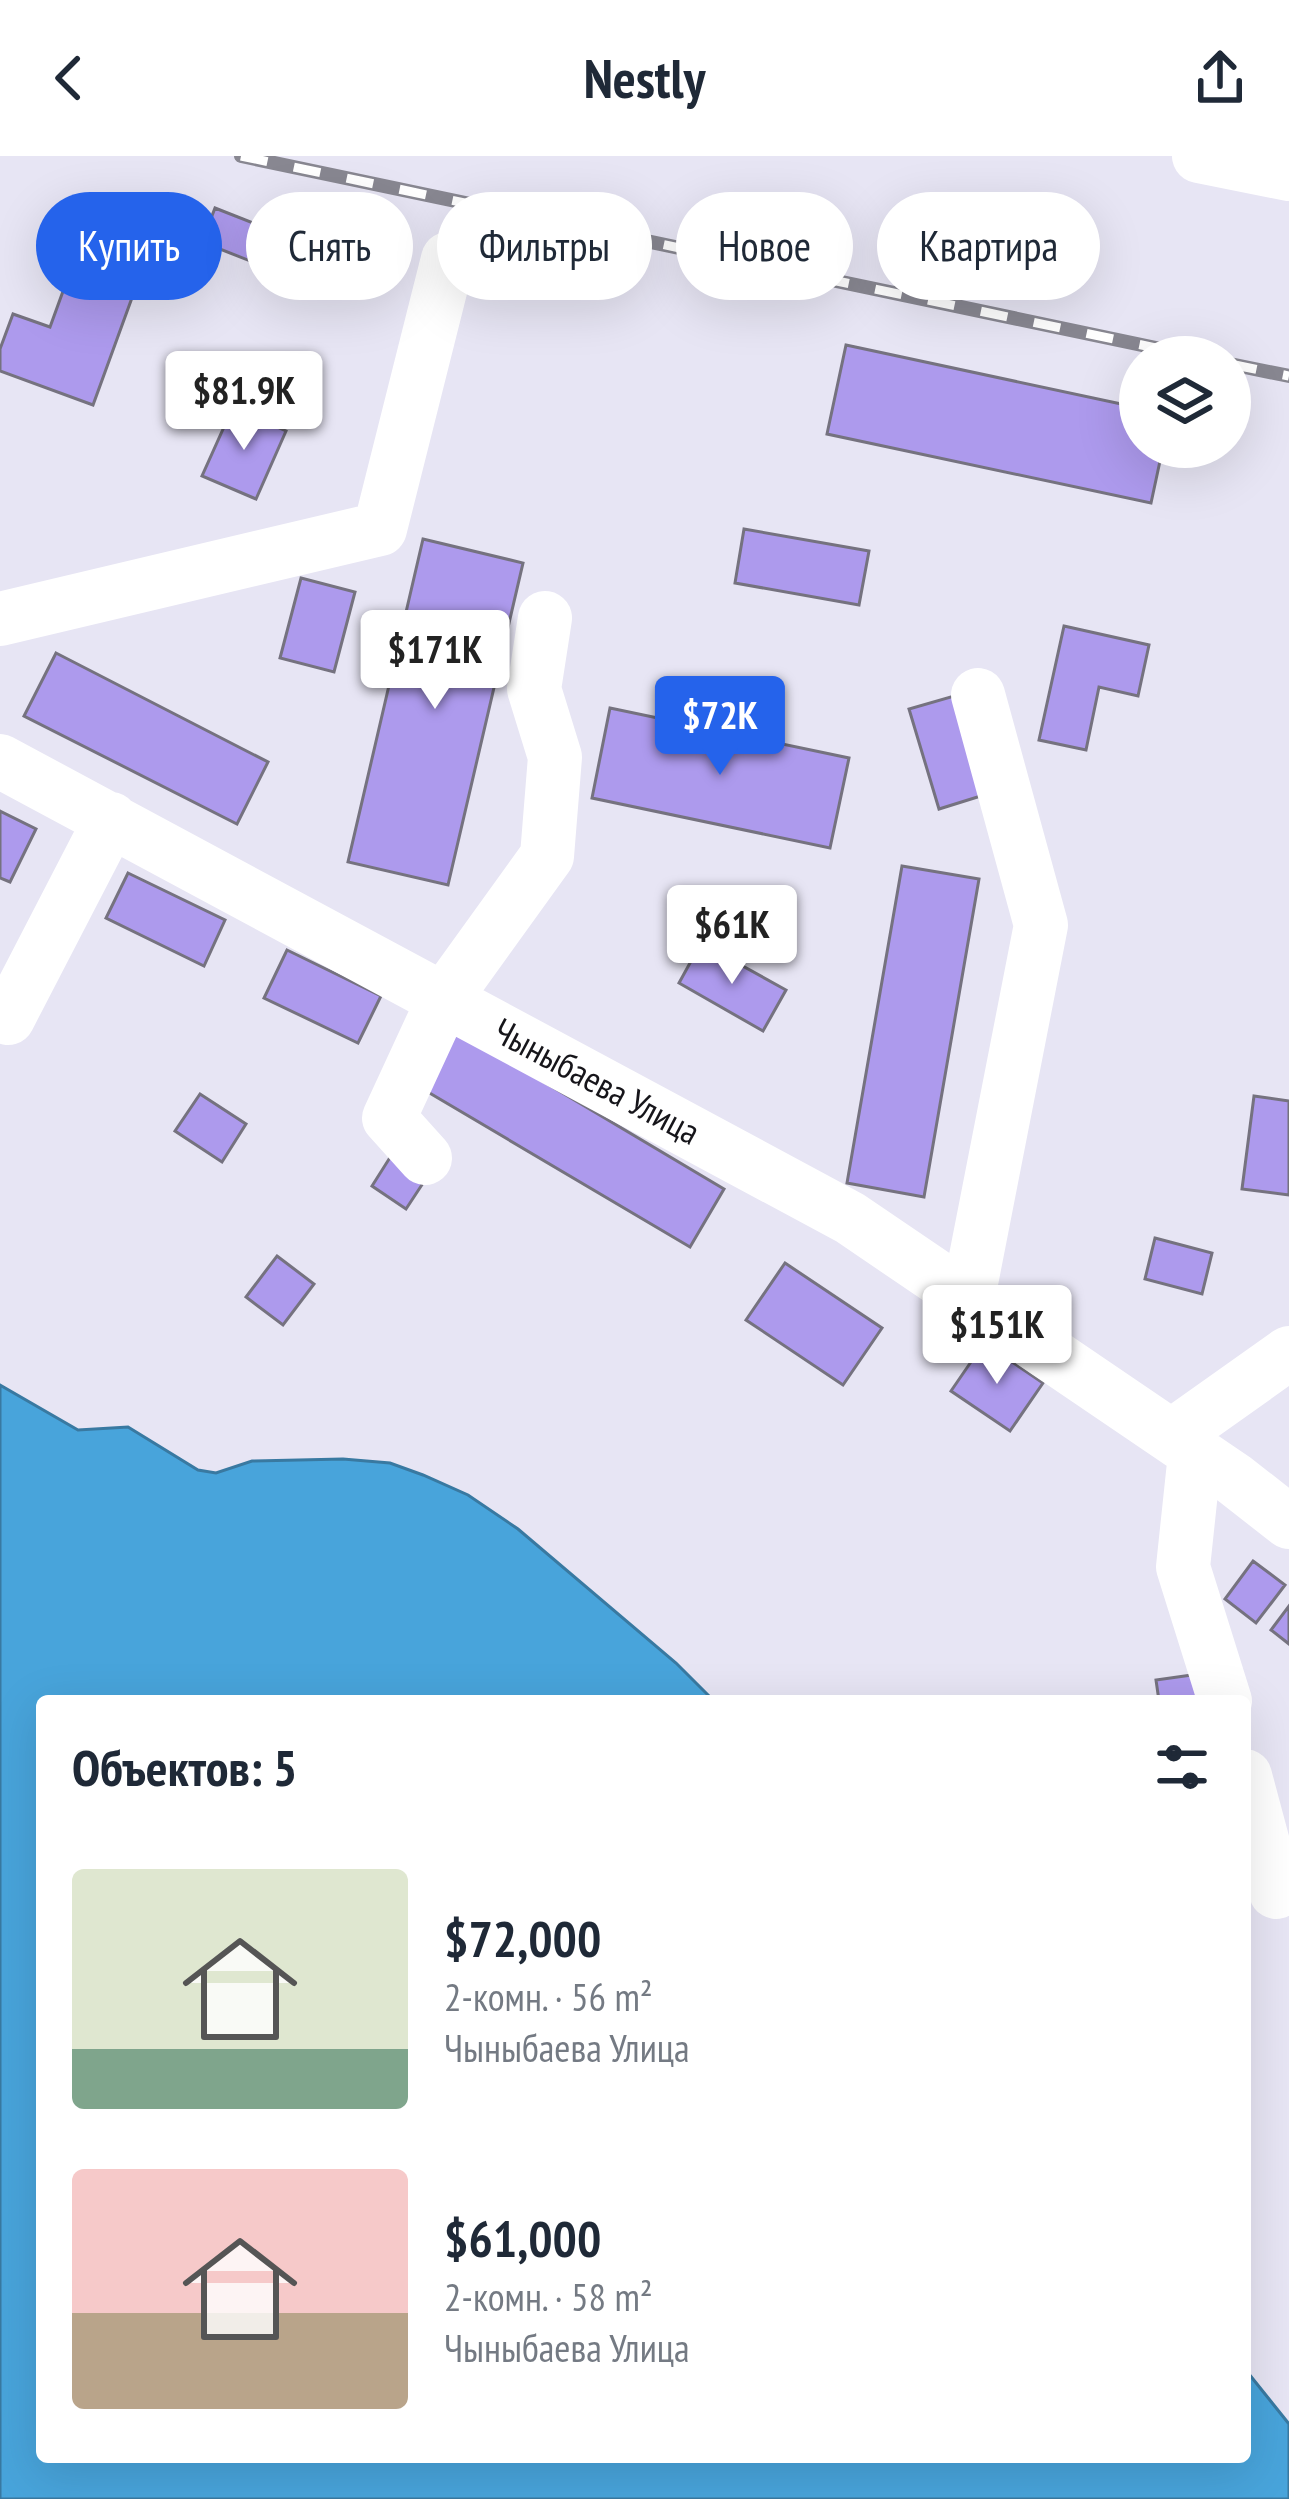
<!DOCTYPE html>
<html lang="ru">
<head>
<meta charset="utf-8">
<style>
	:root { --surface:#fff; --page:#f2f2f3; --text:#1f2937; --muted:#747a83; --accent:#2563eb }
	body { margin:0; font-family:"PT Sans Narrow",sans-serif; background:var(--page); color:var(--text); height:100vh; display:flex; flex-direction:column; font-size:45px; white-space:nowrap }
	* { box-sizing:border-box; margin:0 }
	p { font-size:39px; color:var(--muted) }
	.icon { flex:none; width:66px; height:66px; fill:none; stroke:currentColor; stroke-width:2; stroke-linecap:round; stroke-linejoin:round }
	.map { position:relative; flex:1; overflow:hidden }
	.panel { position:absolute; left:36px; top:1539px; width:1215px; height:768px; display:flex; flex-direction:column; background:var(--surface); border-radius:12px; box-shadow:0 12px 48px #0002 }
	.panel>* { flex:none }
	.guide { position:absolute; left:36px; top:36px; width:1218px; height:108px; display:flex; gap:24px }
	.controls { position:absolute; left:1119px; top:180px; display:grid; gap:24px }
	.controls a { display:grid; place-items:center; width:132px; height:132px; border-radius:50%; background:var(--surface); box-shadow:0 12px 48px #0002; font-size:60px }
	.price { position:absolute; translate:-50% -102px; padding:0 27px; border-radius:12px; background:#fff; color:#222; font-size:39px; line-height:78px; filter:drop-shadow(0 3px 6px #0008) }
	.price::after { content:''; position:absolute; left:50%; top:72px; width:36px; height:27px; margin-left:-18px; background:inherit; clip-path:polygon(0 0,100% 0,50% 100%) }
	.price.current { background:var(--accent); color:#fff }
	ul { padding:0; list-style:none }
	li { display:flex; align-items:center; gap:36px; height:300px; padding:0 36px }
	li span { display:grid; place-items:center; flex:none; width:336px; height:240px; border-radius:12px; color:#555 }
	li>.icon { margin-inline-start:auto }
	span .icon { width:144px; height:144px; fill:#fffc; stroke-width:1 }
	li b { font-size:51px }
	h2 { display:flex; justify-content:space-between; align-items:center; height:144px; padding:0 36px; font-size:51px }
	.pill { padding:0 42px; border-radius:54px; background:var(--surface); box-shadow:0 12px 48px #0002; font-size:42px; line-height:108px }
	.pill.current { background:var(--accent); color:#fff }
	header { display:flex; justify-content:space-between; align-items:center; height:156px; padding:0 36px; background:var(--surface); font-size:54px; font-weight:700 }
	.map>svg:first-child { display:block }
	.water { fill:#48a4db; stroke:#3979a1; stroke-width:3 }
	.building { fill:#ad9aed; stroke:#75727f; stroke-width:3 }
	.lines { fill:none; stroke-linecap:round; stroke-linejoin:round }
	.minor { stroke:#fff; stroke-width:54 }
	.rail-casing { stroke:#888791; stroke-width:14 }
	.rail { stroke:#fff; stroke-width:9; stroke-dasharray:27; stroke-linecap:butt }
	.labels { text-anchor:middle; stroke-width:10; stroke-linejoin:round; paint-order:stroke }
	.street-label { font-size:36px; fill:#16151a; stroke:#fff }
</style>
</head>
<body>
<header><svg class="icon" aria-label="back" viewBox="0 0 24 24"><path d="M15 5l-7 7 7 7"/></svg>Nestly<svg class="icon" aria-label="share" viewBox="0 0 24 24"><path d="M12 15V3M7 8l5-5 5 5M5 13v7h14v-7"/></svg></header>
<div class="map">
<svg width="1289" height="2343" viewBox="0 0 1289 2343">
	<rect width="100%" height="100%" fill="#e7e5f4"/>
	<!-- water -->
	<path class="water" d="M 0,1229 L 78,1274 L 128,1271 L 198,1314 L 216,1317 L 252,1305 L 343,1303 L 390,1307 L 423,1319 L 468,1339 L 518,1373 L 676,1507 L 714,1545 L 42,1545 L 42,2301 L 1245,2301 L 1245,2213 L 1289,2268 L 1289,2343 L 0,2343 Z"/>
	<!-- building -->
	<path class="building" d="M 215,52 L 276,76 L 263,110 L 202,86 Z
		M 90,61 L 153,84 L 93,249 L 0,215 L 0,193 L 13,158 L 50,171 Z
		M 846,189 L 1140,252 L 1140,291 L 1163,291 L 1151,347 L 827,278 Z
		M 233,251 L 286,275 L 256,343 L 202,320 Z
		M 744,373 L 869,395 L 859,449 L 735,427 Z
		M 423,383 L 523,407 L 448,729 L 348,706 Z
		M 301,422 L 355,436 L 334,516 L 280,502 Z
		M 1064,470 L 1149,489 L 1138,540 L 1099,531 L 1086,594 L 1039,584 Z
		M 56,497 L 268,606 L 237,668 L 24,560 Z
		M 954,540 L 984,639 L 939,653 L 909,553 Z
		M 610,552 L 849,602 L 830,692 L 592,642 Z
		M 0,655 L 36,673 L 10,726 L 0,722 Z
		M 902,710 L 979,723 L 924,1041 L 847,1027 Z
		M 128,717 L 225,764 L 204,810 L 106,762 Z
		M 701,787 L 786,834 L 763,875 L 679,827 Z
		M 287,794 L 381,840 L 358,887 L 264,842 Z
		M 450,870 L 724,1033 L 690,1091 L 416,929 Z
		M 200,938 L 246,968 L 222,1006 L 175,975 Z
		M 1254,940 L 1289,945 L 1289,1039 L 1242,1033 Z
		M 396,992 L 431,1015 L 406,1053 L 372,1030 Z
		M 1155,1082 L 1212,1097 L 1202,1138 L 1145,1123 Z
		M 277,1100 L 314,1128 L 283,1169 L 246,1141 Z
		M 785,1107 L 882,1172 L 843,1229 L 746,1164 Z
		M 984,1187 L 1043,1227 L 1010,1275 L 951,1235 Z
		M 1253,1405 L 1285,1429 L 1256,1467 L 1225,1443 Z
		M 1289,1450 L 1289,1488 L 1271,1474 Z
		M 1206,1517 L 1209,1545 L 1159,1545 L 1156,1524 Z"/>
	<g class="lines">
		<!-- minor -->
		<path class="minor" d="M 1199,0 L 1289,18
			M 0,463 L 380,373 L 448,103
			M 0,605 L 850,1062 L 1234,1323 L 1289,1366
			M 8,862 L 111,663
			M 425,1002 L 389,962 L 444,843 L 547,700 L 555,601 L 534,533 L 545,462
			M 968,1142 L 1041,769 L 978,539
			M 1172,1280 L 1289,1197
			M 1195,1298 L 1183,1411 L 1225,1545
			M 1245,1620 L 1276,1736"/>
		<!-- rail casing -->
		<g class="rail-casing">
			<path id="rail" d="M 241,0 L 1199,201
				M 1230,208 L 1289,220"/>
		</g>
		<!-- rail -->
		<use href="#rail" class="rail"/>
	</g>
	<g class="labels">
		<!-- street labels -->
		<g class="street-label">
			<text transform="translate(597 925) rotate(28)" y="13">Чыныбаева Улица</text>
		</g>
	</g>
</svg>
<div class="controls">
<a><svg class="icon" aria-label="layers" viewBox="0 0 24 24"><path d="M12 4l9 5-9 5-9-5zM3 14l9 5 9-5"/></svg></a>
</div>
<b class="price" style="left:244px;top:297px">$81.9K</b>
<b class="price" style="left:435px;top:556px">$171K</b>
<b class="price current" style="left:720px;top:622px">$72K</b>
<b class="price" style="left:732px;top:831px">$61K</b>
<b class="price" style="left:997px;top:1231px">$151K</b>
<div class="guide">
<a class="pill current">Купить</a>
<a class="pill">Снять</a>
<a class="pill">Фильтры</a>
<a class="pill">Новое</a>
<a class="pill">Квартира</a>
</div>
<section class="panel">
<h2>Объектов: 5<svg class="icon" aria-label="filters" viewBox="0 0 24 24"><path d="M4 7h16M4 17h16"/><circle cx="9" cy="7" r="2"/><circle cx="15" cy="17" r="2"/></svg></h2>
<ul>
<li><span style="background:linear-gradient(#dfe7d0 75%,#7fa58c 0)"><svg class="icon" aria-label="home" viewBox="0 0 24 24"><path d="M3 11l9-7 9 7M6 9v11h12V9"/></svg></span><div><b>$72,000</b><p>2-комн. · 56 m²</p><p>Чыныбаева Улица</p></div></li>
<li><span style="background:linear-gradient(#f6c9c9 60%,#b9a48a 0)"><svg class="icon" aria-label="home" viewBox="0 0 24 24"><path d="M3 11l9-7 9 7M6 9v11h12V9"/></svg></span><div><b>$61,000</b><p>2-комн. · 58 m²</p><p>Чыныбаева Улица</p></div></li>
</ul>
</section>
</div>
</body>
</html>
